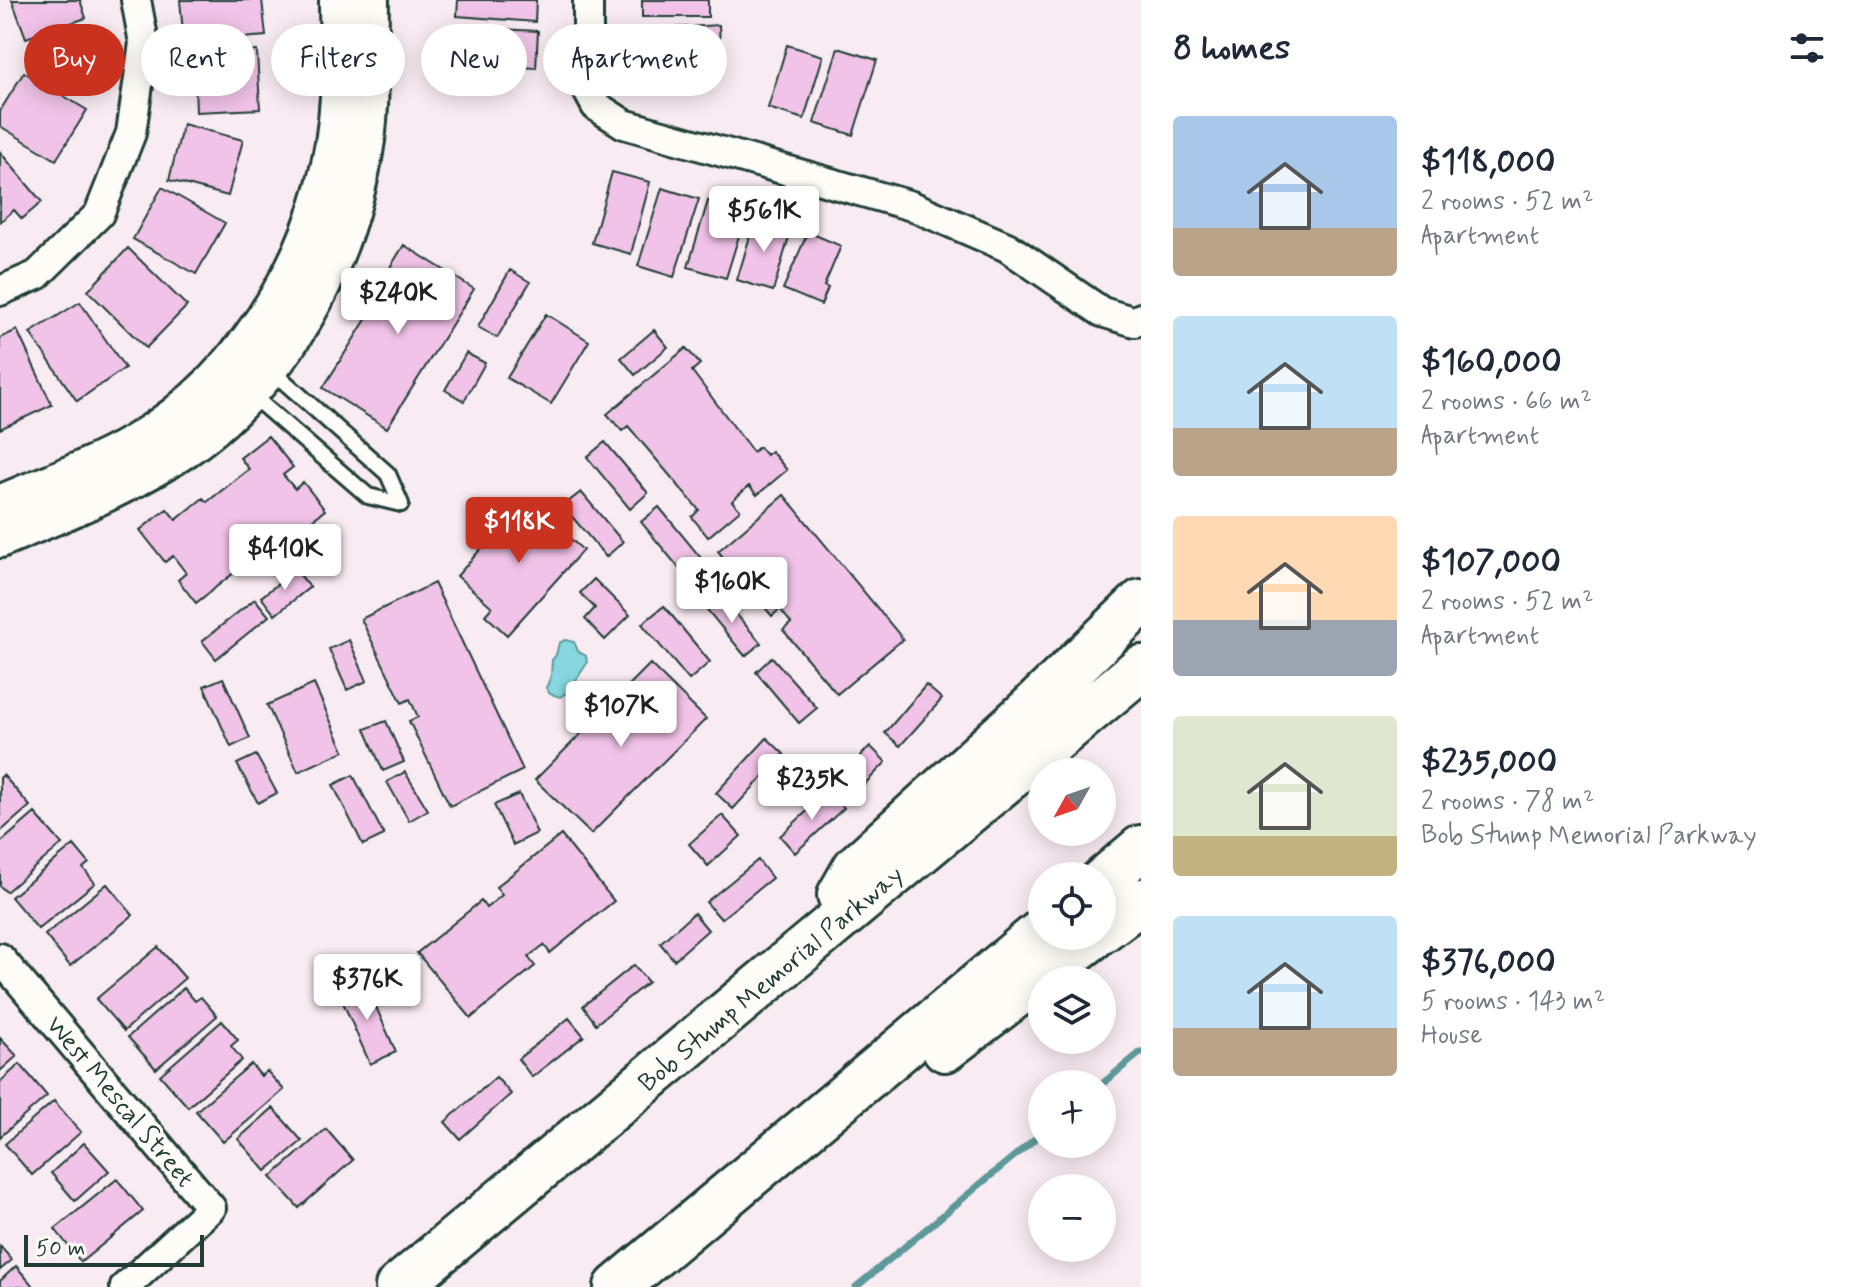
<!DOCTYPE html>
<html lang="en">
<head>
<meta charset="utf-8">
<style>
	:root { --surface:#fff; --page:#f6f6f7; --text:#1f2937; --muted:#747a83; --accent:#c8321e }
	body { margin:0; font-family:Mynerve,sans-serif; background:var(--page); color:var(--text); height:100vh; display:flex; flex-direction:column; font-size:30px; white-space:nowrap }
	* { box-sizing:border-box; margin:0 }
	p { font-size:26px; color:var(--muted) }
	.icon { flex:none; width:44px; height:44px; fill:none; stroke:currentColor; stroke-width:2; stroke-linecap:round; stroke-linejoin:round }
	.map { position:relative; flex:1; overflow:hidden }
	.side { display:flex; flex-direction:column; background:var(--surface); width:720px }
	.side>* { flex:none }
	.top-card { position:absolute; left:24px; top:24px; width:760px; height:72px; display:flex; gap:16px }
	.needle { width:52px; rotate:230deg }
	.fabs { position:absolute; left:1028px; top:758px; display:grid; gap:16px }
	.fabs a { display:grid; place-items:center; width:88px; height:88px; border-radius:50%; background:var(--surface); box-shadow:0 4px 20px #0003; font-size:40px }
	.scale { position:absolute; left:24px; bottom:20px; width:180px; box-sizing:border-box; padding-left:8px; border:4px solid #1f3d34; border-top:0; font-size:22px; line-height:28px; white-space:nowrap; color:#1f3d34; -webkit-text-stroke:6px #fdfcf7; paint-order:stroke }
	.price { position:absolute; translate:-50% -68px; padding:0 18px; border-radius:8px; background:#fff; color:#222; font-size:26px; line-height:52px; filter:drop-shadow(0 2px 4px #0008) }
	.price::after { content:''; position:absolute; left:50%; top:48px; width:24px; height:18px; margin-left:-12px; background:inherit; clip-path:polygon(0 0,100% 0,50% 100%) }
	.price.selected { background:var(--accent); color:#fff }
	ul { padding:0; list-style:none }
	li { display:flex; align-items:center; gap:24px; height:200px; padding:0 32px }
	li span { display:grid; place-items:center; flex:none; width:224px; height:160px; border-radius:8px; color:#555 }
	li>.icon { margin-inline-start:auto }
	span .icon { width:96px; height:96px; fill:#fffc; stroke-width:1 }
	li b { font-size:34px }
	h2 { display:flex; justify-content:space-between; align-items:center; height:96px; padding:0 32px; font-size:34px }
	.pill { padding:0 28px; border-radius:36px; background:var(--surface); box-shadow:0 4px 20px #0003; font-size:28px; line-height:72px }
	.pill.selected { background:var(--accent); color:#fff }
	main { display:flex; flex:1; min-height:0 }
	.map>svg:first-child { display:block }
	.water { fill:#86d7df; stroke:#5d999b; stroke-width:2 }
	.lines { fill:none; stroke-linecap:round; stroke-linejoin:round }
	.stream { stroke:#5d999b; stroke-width:7 }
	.building { fill:#f1c3e8; stroke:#1f3d34; stroke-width:2 }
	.service-casing { stroke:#1f3d34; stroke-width:20 }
	.minor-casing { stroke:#1f3d34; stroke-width:34 }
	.tertiary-casing { stroke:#1f3d34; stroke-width:42 }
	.motorway-casing { stroke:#1f3d34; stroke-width:50 }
	.service { stroke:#fdfcf7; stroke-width:14 }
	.minor { stroke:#fdfcf7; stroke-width:28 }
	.tertiary { stroke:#fdfcf7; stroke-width:36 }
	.motorway { stroke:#fdfcf7; stroke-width:44 }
	.labels { text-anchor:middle; stroke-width:6; stroke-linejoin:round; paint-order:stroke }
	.street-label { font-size:26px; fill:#1f3d34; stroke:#fdfcf7 }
</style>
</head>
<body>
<main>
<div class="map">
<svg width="1141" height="1287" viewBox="0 0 1141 1287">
	<rect width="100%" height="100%" fill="#f9ebf2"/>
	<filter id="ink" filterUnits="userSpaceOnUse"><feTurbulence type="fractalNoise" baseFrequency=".0125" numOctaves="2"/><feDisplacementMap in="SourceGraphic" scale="16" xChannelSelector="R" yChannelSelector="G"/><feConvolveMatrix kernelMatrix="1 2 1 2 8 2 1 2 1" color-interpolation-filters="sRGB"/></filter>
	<g filter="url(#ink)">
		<!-- water -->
		<path class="water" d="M 565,640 L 574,642 L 578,651 L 586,656 L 587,663 L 569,691 L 560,697 L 550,694 L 546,688 L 551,676 L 552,660 L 556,655 L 559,643 Z"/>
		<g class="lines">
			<!-- stream -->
			<path class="stream" d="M 1102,1084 L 1141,1052
				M 856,1287 L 1042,1133"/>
		</g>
		<!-- building -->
		<path class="building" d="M 12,0 L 80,0 L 86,18 L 26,38 Z
			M 180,0 L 262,0 L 266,36 L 184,43 Z
			M 458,0 L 536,0 L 535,22 L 457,16 Z
			M 642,0 L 708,0 L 708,17 L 642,17 Z
			M 719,25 L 721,67 L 638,72 L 636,30 Z
			M 481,28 L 538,31 L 536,68 L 479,65 Z
			M 787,45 L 823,56 L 804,119 L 768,108 Z
			M 838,48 L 877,60 L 853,135 L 814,123 Z
			M 257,51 L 260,109 L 196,112 L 194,54 Z
			M 24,72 L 87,110 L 56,160 L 0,126 L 0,111 Z
			M 183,124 L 243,140 L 228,196 L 169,180 Z
			M 0,152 L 42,202 L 22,219 L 14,210 L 0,222 Z
			M 612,172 L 650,182 L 631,254 L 592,243 Z
			M 162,187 L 225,223 L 196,274 L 133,239 Z
			M 662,188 L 699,199 L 674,277 L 638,266 Z
			M 708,201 L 746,213 L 726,278 L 688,267 Z
			M 756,216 L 792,227 L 773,291 L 737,280 Z
			M 808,232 L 841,246 L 824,286 L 828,288 L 821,305 L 783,289 Z
			M 404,245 L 474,289 L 387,428 L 323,388 L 370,313 L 364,309 Z
			M 128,248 L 187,306 L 146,348 L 88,291 Z
			M 510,270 L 530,282 L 497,338 L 478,327 Z
			M 80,302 L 125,368 L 77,401 L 30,333 Z
			M 546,314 L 589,341 L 551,404 L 507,378 Z
			M 17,330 L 52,405 L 0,429 L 0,338 Z
			M 654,330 L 668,347 L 635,375 L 621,358 Z
			M 686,348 L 700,364 L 692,371 L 753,452 L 759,447 L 766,455 L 771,451 L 787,470 L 757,495 L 749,486 L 732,501 L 740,510 L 708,537 L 692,517 L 699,510 L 628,426 L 622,431 L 607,414 Z
			M 466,353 L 485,363 L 464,401 L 445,390 Z
			M 268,436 L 293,467 L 283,475 L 295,489 L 303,482 L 325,510 L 268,555 L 264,549 L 196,603 L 178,580 L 186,573 L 173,556 L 165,562 L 140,530 L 167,509 L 176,520 L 203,498 L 207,502 L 249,469 L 240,458 Z
			M 605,442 L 648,493 L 630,509 L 587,457 Z
			M 581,492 L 623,542 L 606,557 L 563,506 Z
			M 784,495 L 903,639 L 837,694 L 783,630 L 791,623 L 780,609 L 772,616 L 718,551 Z
			M 525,499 L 583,550 L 507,635 L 485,615 L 492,607 L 457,576 Z
			M 659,507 L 701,558 L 683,573 L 641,522 Z
			M 296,570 L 310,587 L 275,615 L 261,597 Z
			M 594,579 L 630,615 L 605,640 L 585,619 L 595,608 L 580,593 Z
			M 434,583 L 523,770 L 450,806 L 409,721 L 418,717 L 410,699 L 402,703 L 361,619 Z
			M 719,594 L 761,643 L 745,656 L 704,606 Z
			M 255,599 L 269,616 L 216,659 L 202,641 Z
			M 664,606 L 710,662 L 689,680 L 642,624 Z
			M 349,640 L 367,681 L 347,690 L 329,649 Z
			M 772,657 L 817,708 L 799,723 L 756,672 Z
			M 650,664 L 706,719 L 591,834 L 535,780 Z
			M 223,678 L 250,738 L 231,747 L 204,686 Z
			M 314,684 L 344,751 L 298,772 L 267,705 Z
			M 926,685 L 942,699 L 900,746 L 885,733 Z
			M 386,721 L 404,762 L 383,771 L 365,729 Z
			M 767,738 L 784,754 L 733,809 L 716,793 Z
			M 870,746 L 886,762 L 855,794 L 839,779 Z
			M 256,755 L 277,793 L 258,803 L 237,764 Z
			M 405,772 L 428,810 L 409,821 L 387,782 Z
			M 3,775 L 30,806 L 0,832 L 0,778 Z
			M 353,775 L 384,835 L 363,845 L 333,785 Z
			M 829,791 L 844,808 L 795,853 L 780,836 Z
			M 519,794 L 537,833 L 513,845 L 494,805 Z
			M 35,813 L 62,844 L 6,892 L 0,886 L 0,843 Z
			M 722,815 L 741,836 L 708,866 L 689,844 Z
			M 561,835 L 614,901 L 550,953 L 544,945 L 528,957 L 535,966 L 471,1018 L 417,953 L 481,901 L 486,908 L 502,895 L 496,887 Z
			M 74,845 L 89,863 L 83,868 L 95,883 L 38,929 L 11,897 Z
			M 758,860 L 772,878 L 721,919 L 706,902 Z
			M 107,884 L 133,915 L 70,966 L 45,935 Z
			M 694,913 L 708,930 L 674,960 L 660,943 Z
			M 158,947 L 185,978 L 124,1031 L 96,999 Z
			M 634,965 L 648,982 L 596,1024 L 583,1006 Z
			M 364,980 L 396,1052 L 370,1064 L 338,991 Z
			M 184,988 L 195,1001 L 201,997 L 217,1016 L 156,1069 L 128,1037 Z
			M 569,1018 L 584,1036 L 532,1077 L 518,1059 Z
			M 222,1021 L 238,1040 L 231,1046 L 242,1060 L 188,1107 L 160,1075 Z
			M 0,1038 L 17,1056 L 0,1071 Z
			M 20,1064 L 47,1096 L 0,1137 L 0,1082 Z
			M 251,1064 L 261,1076 L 267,1071 L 284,1090 L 223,1142 L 196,1111 Z
			M 496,1077 L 511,1094 L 460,1139 L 445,1122 Z
			M 54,1101 L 81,1132 L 32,1175 L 5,1144 Z
			M 273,1108 L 302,1141 L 266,1171 L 238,1139 Z
			M 326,1129 L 353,1160 L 299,1208 L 271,1177 Z
			M 84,1143 L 109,1171 L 75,1201 L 51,1173 Z
			M 117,1179 L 143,1211 L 81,1262 L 55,1229 Z
			M 0,1246 L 12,1260 L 0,1270 Z
			M 16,1266 L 34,1287 L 0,1287 L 0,1281 Z"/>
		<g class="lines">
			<!-- service casing -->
			<g class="service-casing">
				<path id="service" d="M 269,368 L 388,474 L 401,504
					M 248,392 L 368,496 L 401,504"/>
			</g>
			<!-- minor casing -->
			<g class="minor-casing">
				<path id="minor" d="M 588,0 L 588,91 L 596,106 L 624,124 L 912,206 L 1007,247 L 1102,312 L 1135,322 L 1141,318
					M 0,291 L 37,275 L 99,214 L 131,133 L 144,43 L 136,0
					M 0,958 L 211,1208 L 125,1287"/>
			</g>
			<!-- tertiary casing -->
			<g class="tertiary-casing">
				<path id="tertiary" d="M 0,504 C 44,485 91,468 133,444 C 254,373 331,237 339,97 C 340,65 338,32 338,0
					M 0,539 C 58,515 117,491 171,458 C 280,390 348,265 366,140 C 372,95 369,46 370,0"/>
			</g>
			<!-- motorway casing -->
			<g class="motorway-casing">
				<path id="motorway" d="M 1102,881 L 1141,848
					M 840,895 L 856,867 L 1030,709 L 1141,602
					M 1102,930 L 1141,901
					M 945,1049 L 1094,936
					M 398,1287 L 1141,668
					M 617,1287 L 1042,931"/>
			</g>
			<!-- service -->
			<use href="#service" class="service"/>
			<!-- minor -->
			<use href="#minor" class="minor"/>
			<!-- tertiary -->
			<use href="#tertiary" class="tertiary"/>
			<!-- motorway -->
			<use href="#motorway" class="motorway"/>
		</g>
	</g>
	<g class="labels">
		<!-- street labels -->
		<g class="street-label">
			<text transform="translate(770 978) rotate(-40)" y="9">Bob Stump Memorial Parkway</text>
			<text transform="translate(121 1101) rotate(50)" y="9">West Mescal Street</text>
		</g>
	</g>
</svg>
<div class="fabs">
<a><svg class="needle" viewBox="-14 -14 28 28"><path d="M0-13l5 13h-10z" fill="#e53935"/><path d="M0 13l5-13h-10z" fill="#747a83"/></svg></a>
<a><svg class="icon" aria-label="locate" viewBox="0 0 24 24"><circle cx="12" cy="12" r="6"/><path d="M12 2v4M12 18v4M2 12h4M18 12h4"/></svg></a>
<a><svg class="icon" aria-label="layers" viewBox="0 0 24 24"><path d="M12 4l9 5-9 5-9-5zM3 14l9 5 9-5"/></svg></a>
<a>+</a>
<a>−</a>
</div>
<div class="scale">50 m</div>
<b class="price" style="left:764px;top:254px">$561K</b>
<b class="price" style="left:398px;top:336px">$240K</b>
<b class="price selected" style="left:519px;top:565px">$118K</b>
<b class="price" style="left:285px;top:592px">$410K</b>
<b class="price" style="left:732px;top:625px">$160K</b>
<b class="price" style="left:621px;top:749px">$107K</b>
<b class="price" style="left:812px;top:822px">$235K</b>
<b class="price" style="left:367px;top:1022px">$376K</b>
<div class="top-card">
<a class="pill selected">Buy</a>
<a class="pill">Rent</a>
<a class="pill">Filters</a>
<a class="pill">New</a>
<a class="pill">Apartment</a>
</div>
</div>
<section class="side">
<h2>8 homes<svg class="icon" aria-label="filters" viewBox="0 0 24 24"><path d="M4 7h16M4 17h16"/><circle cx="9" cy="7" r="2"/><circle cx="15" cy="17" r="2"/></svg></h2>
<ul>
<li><span style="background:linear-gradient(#a9c7e8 70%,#b9a48a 0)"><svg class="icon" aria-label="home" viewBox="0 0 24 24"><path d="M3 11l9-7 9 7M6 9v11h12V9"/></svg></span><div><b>$118,000</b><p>2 rooms · 52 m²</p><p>Apartment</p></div></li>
<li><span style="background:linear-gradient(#bfe0f5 70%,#b9a48a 0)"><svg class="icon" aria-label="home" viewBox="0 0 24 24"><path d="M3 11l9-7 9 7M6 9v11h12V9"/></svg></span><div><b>$160,000</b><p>2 rooms · 66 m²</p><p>Apartment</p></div></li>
<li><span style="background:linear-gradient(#ffd9b3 65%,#9aa5b1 0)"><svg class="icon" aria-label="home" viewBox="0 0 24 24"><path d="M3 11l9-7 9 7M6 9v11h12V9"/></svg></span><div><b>$107,000</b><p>2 rooms · 52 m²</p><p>Apartment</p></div></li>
<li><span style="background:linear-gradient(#dfe7d0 75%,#c2b280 0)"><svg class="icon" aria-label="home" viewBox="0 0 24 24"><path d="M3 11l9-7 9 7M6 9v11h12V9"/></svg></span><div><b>$235,000</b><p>2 rooms · 78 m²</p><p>Bob Stump Memorial Parkway</p></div></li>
<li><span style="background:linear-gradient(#bfe0f5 70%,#b9a48a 0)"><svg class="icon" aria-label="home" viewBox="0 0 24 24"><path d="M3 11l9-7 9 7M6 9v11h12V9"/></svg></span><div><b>$376,000</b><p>5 rooms · 143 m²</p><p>House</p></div></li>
</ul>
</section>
</main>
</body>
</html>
